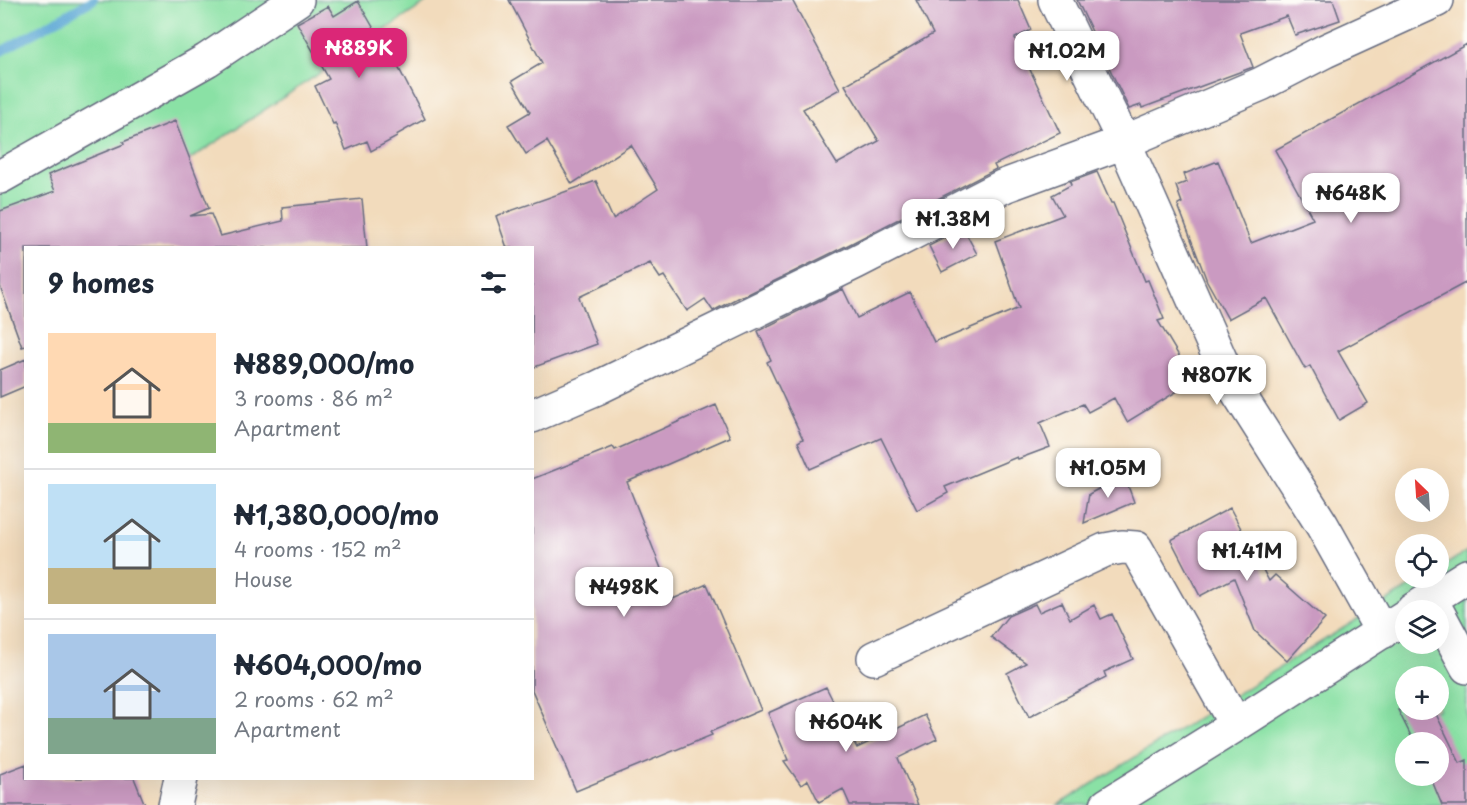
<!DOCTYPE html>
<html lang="en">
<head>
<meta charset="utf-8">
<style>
	:root { --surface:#fff; --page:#f2f2f3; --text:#1f2937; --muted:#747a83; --line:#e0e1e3; --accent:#db2777 }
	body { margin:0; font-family:"Playpen Sans",sans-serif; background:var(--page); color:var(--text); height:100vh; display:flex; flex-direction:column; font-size:22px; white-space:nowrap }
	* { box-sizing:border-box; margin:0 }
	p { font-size:20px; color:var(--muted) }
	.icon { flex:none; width:33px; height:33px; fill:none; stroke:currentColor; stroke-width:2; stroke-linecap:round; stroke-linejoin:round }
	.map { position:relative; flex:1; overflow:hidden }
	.drawer { position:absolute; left:24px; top:246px; width:510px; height:534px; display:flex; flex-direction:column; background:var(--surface); border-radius:0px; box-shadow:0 6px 24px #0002 }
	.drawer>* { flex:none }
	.needle { width:39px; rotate:335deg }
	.controls { position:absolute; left:1395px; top:468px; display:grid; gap:12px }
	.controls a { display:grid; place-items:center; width:54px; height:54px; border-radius:50%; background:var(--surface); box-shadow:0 6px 24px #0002; font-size:30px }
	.price { position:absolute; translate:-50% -51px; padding:0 14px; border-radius:12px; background:#fff; color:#222; font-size:20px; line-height:39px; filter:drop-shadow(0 2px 3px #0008) }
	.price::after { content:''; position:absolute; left:50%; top:36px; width:18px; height:14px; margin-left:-9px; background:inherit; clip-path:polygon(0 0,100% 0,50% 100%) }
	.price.on { background:var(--accent); color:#fff }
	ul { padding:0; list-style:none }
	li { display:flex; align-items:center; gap:18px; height:150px; padding:0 24px }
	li+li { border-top:2px solid var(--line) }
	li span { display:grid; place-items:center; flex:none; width:168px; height:120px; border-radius:0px; color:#555 }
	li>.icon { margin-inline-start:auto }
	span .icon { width:72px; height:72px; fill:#fffc; stroke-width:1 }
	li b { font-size:26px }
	h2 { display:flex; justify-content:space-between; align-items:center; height:72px; padding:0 24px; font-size:26px }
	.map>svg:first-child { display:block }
	.green { fill:#8ae1a5; stroke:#528882; stroke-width:1.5; fill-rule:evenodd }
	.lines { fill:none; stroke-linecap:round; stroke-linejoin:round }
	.stream { stroke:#5da9d6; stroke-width:9 }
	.building { fill:#ca9ac1 }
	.minor-casing { stroke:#666b7f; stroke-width:36 }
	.minor { stroke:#fff; stroke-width:33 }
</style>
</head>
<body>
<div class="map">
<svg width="1467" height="805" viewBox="0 0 1467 805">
	<rect width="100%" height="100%" fill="#fdfcf7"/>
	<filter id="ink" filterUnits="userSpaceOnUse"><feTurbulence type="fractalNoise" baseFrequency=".0167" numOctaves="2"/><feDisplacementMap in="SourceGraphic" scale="12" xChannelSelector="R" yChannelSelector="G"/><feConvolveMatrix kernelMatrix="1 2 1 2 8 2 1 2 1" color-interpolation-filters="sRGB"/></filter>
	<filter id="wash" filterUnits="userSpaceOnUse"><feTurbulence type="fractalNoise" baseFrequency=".008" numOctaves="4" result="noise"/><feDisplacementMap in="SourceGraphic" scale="24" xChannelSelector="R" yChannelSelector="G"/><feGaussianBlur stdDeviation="1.35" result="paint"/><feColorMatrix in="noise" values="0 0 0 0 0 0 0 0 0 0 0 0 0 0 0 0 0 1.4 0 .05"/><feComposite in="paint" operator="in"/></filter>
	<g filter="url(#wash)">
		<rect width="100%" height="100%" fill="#f2dbbc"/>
		<!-- green -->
		<path class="green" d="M 0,0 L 430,0 L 58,247 L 26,248 L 0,286 Z
			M 1467,551 L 1467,805 L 1058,805 L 1424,578 L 1438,578 L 1439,569 ZM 1406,610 L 1438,610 L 1438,644 L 1406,644 ZM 1406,676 L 1438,676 L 1438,710 L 1406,710 ZM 1406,742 L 1438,742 L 1438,776 L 1406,776 Z"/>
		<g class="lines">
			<!-- stream -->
			<path class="stream" d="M 0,52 L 93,0"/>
		</g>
		<g id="blocks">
			<!-- building -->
			<path class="building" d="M 509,0 L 792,0 L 840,89 L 803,109 L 837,164 L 879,141 L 845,85 L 933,34 L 916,0 L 1018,0 L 1031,30 L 1015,38 L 1060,133 L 994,165 L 996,169 L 848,245 L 742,297 L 741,296 L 713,311 L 705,299 L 687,311 L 664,276 L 660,278 L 650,263 L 579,297 L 597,344 L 532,368 L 532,248 L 507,248 L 496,216 L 596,181 L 613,219 L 658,189 L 631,145 L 572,184 L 547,141 L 526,154 L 508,125 L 530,112 L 512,81 L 542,63 Z
				M 1077,0 L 1333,0 L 1340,20 L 1295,35 L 1287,16 L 1240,33 L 1253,67 L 1142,108 L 1141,105 L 1129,109 Z
				M 358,1 L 392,60 L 394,59 L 425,119 L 396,135 L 397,137 L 371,151 L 367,141 L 346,150 L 335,123 L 333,124 L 315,86 L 329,79 L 297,23 L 328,6 L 334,16 Z
				M 1467,44 L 1467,282 L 1338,351 L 1368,403 L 1339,420 L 1310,366 L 1305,369 L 1266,298 L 1228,319 L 1207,281 L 1178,205 L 1182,203 L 1176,186 L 1187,182 L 1184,174 L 1218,161 L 1251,243 L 1313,219 L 1275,150 Z
				M 175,121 L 209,208 L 190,216 L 211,214 L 220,236 L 283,221 L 282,207 L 362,199 L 367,248 L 26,248 L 26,346 L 22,347 L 0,286 L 0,211 L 55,191 L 48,175 L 124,144 L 123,142 Z
				M 1097,172 L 1111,203 L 1113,203 L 1145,281 L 1148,280 L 1164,319 L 1158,321 L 1194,381 L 1127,422 L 1114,398 L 1088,412 L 1083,404 L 1040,423 L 1050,447 L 1018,459 L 1017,457 L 945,487 L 948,493 L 917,510 L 881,438 L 810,469 L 798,442 L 803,439 L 767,362 L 771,360 L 758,331 L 843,289 L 857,318 L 910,292 L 934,342 L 943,338 L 944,339 L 1019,308 L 995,241 L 1063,215 L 1052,195 L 1071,185 L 1070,182 Z
				M 963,228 L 977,254 L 942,272 L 929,246 Z
				M 26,359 L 26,386 L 0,397 L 0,370 Z
				M 716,405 L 730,437 L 627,482 L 673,599 L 707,584 L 761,710 L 710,732 L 712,735 L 576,791 L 532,690 L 532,479 L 613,447 L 615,450 Z
				M 1124,475 L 1134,502 L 1084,523 L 1089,494 Z
				M 1230,508 L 1269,581 L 1275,575 L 1325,619 L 1287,661 L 1255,631 L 1234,578 L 1200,596 L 1171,540 Z
				M 1062,602 L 1070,619 L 1094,605 L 1101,619 L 1112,614 L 1133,659 L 1104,672 L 1106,677 L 1029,717 L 1007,673 L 1026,663 L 991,637 L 1008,616 L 1035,604 L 1039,612 Z
				M 826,687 L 857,748 L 925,715 L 937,739 L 898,758 L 918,805 L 850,805 L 843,789 L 819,802 L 808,780 L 801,785 L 784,761 L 788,760 L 768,713 Z
				M 1398,710 L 1434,710 L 1460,763 L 1467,760 L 1467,805 L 1442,805 L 1430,776 L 1438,776 L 1438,742 L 1414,742 Z
				M 26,764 L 26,778 L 134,778 L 145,805 L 0,805 L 0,774 Z"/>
		</g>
	</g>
	<g filter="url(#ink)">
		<use href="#blocks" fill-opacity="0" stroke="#666b7f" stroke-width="1.5"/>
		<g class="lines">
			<!-- minor casing -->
			<g class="minor-casing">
				<path id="minor" d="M 1055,0 L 1124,142 L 1228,377 L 1322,525 L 1382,632
					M 0,177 L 207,60 L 297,0
					M 532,416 L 597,388 L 856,262 L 1004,186 L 1124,142 L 1261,84 L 1325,51 L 1437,0
					M 1413,610 L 1467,576
					M 1438,613 L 1467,667
					M 874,658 L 1105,550 L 1122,547 L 1136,548 L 1236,725
					M 175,805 L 181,778
					M 1107,805 L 1236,725 L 1406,616"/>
			</g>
			<!-- minor -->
			<use href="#minor" class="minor"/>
		</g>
	</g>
</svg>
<div class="controls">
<a><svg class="needle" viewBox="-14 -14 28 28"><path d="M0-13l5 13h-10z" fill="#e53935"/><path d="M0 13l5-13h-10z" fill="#747a83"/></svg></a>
<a><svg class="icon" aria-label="locate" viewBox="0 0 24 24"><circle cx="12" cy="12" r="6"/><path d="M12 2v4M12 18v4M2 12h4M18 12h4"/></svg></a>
<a><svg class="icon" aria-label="layers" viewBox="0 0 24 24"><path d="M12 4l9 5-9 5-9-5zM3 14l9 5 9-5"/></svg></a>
<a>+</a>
<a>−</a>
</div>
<b class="price on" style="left:359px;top:79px">₦889K</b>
<b class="price" style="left:1067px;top:82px">₦1.02M</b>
<b class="price" style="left:1351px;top:224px">₦648K</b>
<b class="price" style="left:953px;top:250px">₦1.38M</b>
<b class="price" style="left:1217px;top:406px">₦807K</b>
<b class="price" style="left:1108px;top:499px">₦1.05M</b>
<b class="price" style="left:1247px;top:582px">₦1.41M</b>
<b class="price" style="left:624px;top:618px">₦498K</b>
<b class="price" style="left:846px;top:753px">₦604K</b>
<section class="drawer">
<h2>9 homes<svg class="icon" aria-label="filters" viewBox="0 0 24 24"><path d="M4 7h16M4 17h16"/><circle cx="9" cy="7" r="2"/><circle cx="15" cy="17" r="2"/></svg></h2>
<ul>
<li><span style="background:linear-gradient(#ffd9b3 75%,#8fb573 0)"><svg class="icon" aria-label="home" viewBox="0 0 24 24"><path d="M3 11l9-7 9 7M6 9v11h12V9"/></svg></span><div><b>₦889,000/mo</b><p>3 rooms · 86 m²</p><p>Apartment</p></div></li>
<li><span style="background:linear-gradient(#bfe0f5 70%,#c2b280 0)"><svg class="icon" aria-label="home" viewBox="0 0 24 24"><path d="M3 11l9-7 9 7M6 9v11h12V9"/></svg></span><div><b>₦1,380,000/mo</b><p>4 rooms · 152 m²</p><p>House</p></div></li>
<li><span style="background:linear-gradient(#a9c7e8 70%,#7fa58c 0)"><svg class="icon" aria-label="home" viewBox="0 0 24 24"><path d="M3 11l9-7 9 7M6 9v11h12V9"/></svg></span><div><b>₦604,000/mo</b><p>2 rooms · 62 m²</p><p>Apartment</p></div></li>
</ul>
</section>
</div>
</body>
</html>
